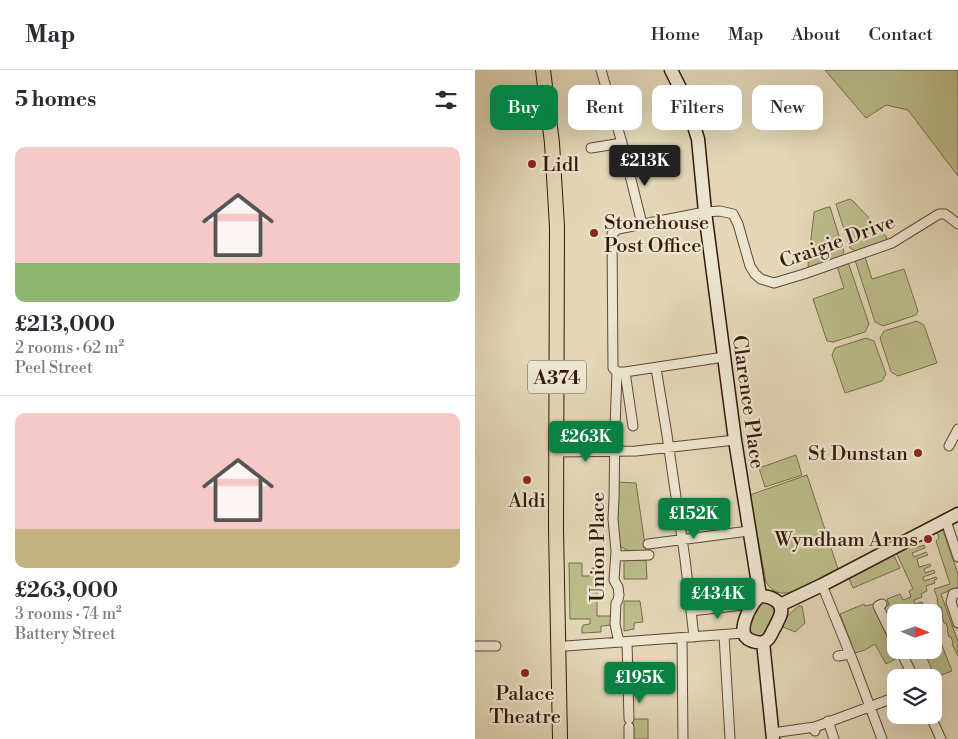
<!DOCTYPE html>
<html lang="en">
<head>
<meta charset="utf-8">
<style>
	:root { --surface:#fff; --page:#f7f7f7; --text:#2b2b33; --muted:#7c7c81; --line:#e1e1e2; --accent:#0b8043 }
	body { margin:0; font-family:"Libre Bodoni",serif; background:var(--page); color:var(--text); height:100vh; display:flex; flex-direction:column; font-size:19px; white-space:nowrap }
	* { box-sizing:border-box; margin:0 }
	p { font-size:16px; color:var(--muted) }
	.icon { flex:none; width:28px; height:28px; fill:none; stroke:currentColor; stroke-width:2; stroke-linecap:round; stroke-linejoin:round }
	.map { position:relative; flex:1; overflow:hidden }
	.details { display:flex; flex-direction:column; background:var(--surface); width:475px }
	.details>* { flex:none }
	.hud { position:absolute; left:15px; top:15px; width:392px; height:45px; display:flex; gap:10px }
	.needle { width:32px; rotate:92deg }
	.fabs { position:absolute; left:412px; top:534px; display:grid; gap:10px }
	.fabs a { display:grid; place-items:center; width:55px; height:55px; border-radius:10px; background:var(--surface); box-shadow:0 5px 20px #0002; font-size:25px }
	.price { position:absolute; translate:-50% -42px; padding:0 11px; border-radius:5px; background:var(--accent); color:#fff; font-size:16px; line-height:32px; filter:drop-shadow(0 1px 2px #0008) }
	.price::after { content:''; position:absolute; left:50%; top:30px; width:15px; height:11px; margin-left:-8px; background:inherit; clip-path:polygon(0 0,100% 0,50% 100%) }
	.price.on { background:#222; color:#fff }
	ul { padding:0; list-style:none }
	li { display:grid; align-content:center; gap:10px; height:265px; padding:0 15px }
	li+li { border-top:1px solid var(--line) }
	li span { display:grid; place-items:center; height:155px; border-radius:10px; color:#555 }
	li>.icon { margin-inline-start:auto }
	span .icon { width:90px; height:90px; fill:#fffc; stroke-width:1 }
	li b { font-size:21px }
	h2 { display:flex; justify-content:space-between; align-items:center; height:60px; padding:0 15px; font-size:21px }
	.tag { padding:0 18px; border-radius:10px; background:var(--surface); box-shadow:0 5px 20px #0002; font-size:18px; line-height:45px }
	.tag.on { background:var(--accent); color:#fff }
	header { display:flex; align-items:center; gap:30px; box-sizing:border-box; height:70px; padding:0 25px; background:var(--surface); border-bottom:1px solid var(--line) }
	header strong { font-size:24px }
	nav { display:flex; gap:28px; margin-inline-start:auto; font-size:18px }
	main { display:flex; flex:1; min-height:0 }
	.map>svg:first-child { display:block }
	.green { fill:#babd8a; stroke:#786b49 }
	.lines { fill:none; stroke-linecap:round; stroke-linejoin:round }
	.street-casing { stroke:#604834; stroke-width:11 }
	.secondary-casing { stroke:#351908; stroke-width:15 }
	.primary-casing { stroke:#351908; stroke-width:16 }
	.street { stroke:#ede5d0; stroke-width:9 }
	.secondary { stroke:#ede5d0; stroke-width:12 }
	.primary { stroke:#e3d7b7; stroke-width:14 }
	.poi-dot { fill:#8f2418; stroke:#ede5d0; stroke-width:2 }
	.labels { text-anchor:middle; stroke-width:4.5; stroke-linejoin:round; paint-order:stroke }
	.shield { fill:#ede5d0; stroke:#6c5644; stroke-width:1 }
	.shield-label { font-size:19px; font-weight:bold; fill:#351908 }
	.poi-label { font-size:20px; fill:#351908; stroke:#ede5d0; text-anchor:start }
	.street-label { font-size:20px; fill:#351908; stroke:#ede5d0 }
</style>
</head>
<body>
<header>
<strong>Map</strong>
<nav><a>Home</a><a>Map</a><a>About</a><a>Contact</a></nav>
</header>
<main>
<section class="details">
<h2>5 homes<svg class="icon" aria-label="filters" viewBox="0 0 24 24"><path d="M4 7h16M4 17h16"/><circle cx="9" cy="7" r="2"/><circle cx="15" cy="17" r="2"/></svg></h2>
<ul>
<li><span style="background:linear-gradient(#f6c9c9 75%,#8fb573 0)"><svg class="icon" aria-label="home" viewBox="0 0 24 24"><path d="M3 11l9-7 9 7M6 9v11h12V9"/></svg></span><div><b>£213,000</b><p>2 rooms · 62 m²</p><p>Peel Street</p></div></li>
<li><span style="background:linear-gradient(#f6c9c9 75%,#c2b280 0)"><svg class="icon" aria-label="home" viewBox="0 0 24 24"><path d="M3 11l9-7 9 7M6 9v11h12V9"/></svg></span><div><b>£263,000</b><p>3 rooms · 74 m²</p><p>Battery Street</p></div></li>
</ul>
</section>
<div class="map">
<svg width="483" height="669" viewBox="0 0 483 669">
	<rect width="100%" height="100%" fill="#e3d7b7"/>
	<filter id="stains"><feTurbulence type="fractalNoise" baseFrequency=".004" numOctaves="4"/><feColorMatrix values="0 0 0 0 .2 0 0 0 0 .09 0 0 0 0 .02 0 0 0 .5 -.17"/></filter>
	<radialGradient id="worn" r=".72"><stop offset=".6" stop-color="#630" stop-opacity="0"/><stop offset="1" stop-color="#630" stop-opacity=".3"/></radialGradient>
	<!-- green -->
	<path class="green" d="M 350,0 L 483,0 L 483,106 L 433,40 L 411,35 L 391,48 Z
		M 375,129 L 378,131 L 411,166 L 412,171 L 383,181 L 380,181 L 375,178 L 361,134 Z
		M 353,137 L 355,137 L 369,182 L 365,187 L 334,197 L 333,195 L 339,143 L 339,142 Z
		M 390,187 L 397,209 L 429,199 L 443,241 L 441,245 L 408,256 L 400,252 L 380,190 Z
		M 373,192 L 394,254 L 390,262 L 358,272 L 352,271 L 338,229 L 369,218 L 362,196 Z
		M 442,251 L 449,255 L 462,293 L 423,306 L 416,302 L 405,268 L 409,261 Z
		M 391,268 L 399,271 L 411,304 L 407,311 L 370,323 L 357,285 L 360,278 Z
		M 321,385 L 327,405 L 290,417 L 284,398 Z
		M 332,405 L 363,499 C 348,506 324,524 307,523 C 300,523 295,518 291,512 L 275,425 Z
		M 141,412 L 161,413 L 171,482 L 160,484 L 142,475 Z
		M 467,458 L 483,504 L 483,517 L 466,524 L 483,572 L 483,586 L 477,574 L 478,573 L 476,567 L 474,567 L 472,560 L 473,559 L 471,553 L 469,553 L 467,545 L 468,545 L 466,537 L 464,537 L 462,530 L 463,530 L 459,519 L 475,514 L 461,471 L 464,468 L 463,464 L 460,463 Z
		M 441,471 L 442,473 L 439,475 L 441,478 L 449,475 L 450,478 L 437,483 L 439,487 L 451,482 L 453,485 L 442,489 L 444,497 L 455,494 L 456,496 L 449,499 L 450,503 L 459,500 L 460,503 L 448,507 L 449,511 L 461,507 L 462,509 L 459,510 L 460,513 L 451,516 L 452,521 L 446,524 L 447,527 L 439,530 L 440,534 L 447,532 L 449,538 L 453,538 L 454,542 L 421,542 L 421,568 L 406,537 L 414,535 L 412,529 L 425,524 L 428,530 L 436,527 L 434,521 L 438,519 L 421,482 Z
		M 418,484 L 425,498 L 378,518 L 374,509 Z
		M 149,490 L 171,490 L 172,509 L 149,509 Z
		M 94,493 L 107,493 L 107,506 L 114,506 L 114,503 L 117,503 L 117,498 L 122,498 L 122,546 L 136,546 L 137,555 L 126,556 L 126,562 L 107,563 L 107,557 L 108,557 L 108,555 L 115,554 L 115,549 L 95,549 Z
		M 149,531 L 165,531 L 168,552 L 159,553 L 159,559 L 149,561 Z
		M 292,531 C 294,532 297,534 299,536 C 304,543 292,561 289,568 L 275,566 L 272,557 L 282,533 Z
		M 389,534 L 390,536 L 399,534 L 421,577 L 421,580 L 426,586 L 411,594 L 400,574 L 390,580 L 380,583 L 365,544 Z
		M 324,536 L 327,536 L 330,553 L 320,562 L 308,557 C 310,547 316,542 324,536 Z
		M 459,555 L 477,601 L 461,607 L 457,601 L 449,580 L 444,582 L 444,580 L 459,580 Z
		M 156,649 L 173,649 L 173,669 L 156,669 Z"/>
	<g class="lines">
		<!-- street casing -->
		<g class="street-casing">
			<path id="street" d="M 126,0 L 147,73 L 167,154
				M 116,78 L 147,73
				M 249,287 L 150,302 L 142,302 L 138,298 L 137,164 L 143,159 L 230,142 L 245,141 L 258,144 L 263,154 L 275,196 L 280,204 L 286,209 L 299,213 L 329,204 L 417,173 L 464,144 L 470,144 L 483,154
				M 181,298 L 192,365 L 210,489 L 219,567
				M 142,302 L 140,358 L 139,429 L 138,449 L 141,481 L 139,510 L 143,517 L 144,525 L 143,530 L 141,533 L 140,554 L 143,568 L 146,572
				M 150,302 L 158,356
				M 474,376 L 483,359
				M 82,382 L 161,381 L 260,370
				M 471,451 L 483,487
				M 173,474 L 274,461
				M 141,486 L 174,485
				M 347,515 L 379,594 L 407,669
				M 483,523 L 478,524 L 476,532 L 483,553
				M 407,534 L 403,536 L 421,573
				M 216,541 L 268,535
				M 249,565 L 255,669
				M 207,568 L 208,669
				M 152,572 L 154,649
				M 0,576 L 21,576
				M 91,576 L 269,563
				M 425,580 L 439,608
				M 363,586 L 375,584
				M 455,645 L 466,669
				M 353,651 L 359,669
				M 340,657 L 421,627
				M 297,663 L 340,657 L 340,661
				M 154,669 L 154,657"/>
		</g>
		<!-- secondary casing -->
		<g class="secondary-casing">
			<path id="secondary" d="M 196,0 L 210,28 L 223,69 L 230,142 L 260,370 L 285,526
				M 285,526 C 295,526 308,531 306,543 C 305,548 302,552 300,557 C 297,561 296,567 292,570 C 289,573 285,573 281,572 C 276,571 271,569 269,564 C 266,553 277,532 285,526 Z
				M 305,535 L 347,515 L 483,444
				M 288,572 L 298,669"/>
		</g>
		<!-- primary casing -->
		<g class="primary-casing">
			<path id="primary" d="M 68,0 L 77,73 L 82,157 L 81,459 L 85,669"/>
		</g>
		<!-- street -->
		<use href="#street" class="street"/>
		<!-- secondary -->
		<use href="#secondary" class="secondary"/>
		<!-- primary -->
		<use href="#primary" class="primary"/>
	</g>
	<!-- markers -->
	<g class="poi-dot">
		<circle cx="57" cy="94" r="5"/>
		<circle cx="119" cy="163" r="5"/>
		<circle cx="443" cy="383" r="5"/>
		<circle cx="52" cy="410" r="5"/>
		<circle cx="453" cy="469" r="5"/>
		<circle cx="50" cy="603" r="5"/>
	</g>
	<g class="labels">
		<!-- shield labels -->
		<rect class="shield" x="53" y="290.5" width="58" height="33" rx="4"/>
		<g class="shield-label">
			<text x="82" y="314">A374</text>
		</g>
		<!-- poi labels -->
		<g class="poi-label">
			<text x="67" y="101">Lidl</text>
			<text x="129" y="159">Stonehouse<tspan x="129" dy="23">Post Office</tspan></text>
			<text x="433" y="390" text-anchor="end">St Dunstan</text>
			<text x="52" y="437" text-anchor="middle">Aldi</text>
			<text x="443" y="476" text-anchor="end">Wyndham Arms</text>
			<text x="50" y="630" text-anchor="middle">Palace<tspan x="50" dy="23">Theatre</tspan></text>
		</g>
		<!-- street labels -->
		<g class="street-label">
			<text transform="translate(362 171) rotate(-20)" y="7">Craigie Drive</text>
			<text transform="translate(274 332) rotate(82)" y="7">Clarence Place</text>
			<text transform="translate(122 477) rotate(-90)" y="7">Union Place</text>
		</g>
	</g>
	<rect width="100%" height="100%" filter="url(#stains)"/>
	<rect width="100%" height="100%" fill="url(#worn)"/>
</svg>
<div class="fabs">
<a><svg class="needle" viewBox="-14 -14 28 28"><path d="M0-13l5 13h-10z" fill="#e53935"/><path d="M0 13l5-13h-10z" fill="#7c7c81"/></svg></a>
<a><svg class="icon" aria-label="layers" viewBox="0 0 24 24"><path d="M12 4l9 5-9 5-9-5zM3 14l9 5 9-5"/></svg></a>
</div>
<b class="price on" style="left:170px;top:117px">£213K</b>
<b class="price" style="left:111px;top:393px">£263K</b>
<b class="price" style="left:219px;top:470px">£152K</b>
<b class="price" style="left:243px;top:550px">£434K</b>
<b class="price" style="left:165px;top:634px">£195K</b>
<div class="hud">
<a class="tag on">Buy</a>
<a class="tag">Rent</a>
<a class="tag">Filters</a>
<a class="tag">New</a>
</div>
</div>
</main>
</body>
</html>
